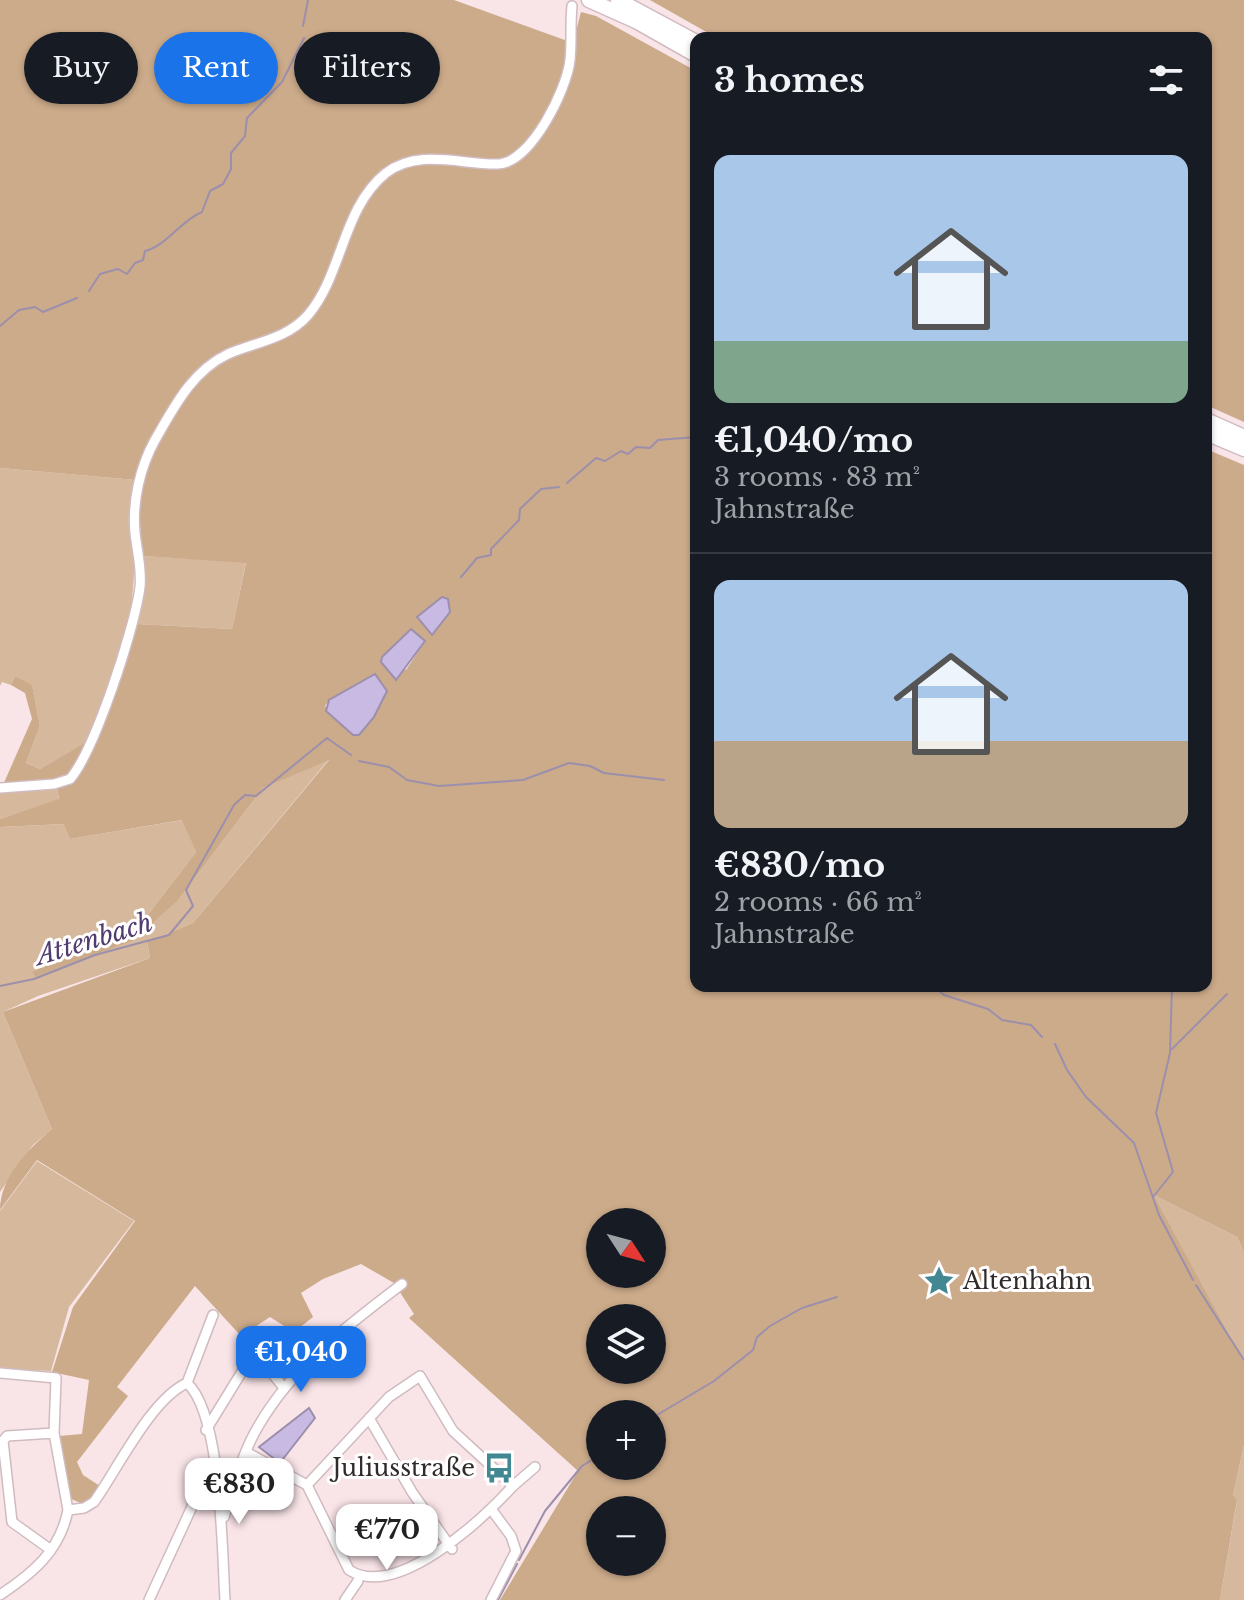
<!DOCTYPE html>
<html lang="en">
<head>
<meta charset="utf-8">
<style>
	:root { --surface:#171b24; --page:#242831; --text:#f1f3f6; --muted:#9ea1a6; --line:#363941; --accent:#1a73e8 }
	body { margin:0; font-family:"Libre Baskerville",serif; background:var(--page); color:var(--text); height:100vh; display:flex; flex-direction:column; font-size:30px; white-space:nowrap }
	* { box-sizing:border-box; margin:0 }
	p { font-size:26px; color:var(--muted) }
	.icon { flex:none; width:44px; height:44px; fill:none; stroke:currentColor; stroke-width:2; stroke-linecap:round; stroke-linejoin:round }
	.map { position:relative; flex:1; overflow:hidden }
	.side { position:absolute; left:690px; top:32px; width:522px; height:960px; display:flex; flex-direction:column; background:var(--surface); border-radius:16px; box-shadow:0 2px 6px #0004 }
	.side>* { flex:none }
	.banner { position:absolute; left:24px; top:32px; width:546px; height:72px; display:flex; gap:16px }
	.needle { width:52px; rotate:126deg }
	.buttons { position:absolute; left:586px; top:1208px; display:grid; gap:16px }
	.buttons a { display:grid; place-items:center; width:80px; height:80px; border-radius:50%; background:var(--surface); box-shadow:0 2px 6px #0004; font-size:40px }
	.price { position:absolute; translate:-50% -68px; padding:0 18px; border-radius:16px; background:#fff; color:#222; font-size:26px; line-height:52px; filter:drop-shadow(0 2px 4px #0008) }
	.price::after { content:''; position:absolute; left:50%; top:48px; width:24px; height:18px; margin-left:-12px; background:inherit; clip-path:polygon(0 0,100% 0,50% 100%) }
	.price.on { background:var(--accent); color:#fff }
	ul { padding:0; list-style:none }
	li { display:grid; align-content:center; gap:16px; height:424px; padding:0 24px }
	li+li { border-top:2px solid var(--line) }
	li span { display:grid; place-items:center; height:248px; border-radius:16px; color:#555 }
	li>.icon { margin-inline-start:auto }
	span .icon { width:144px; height:144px; fill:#fffc; stroke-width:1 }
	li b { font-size:34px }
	h2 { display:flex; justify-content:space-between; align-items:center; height:96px; padding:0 24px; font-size:34px }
	.chip { padding:0 28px; border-radius:36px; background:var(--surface); box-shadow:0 2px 6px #0004; font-size:28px; line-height:72px }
	.chip.on { background:var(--accent); color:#fff }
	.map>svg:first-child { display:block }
	.green { fill:#d6b99c }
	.forest { fill:#ccab8a; fill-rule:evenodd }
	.water { fill:#c9bae3; stroke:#9c8fac; stroke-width:2 }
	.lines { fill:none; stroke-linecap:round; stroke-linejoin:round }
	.stream { stroke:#9c8fac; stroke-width:2 }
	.minor-casing { stroke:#d0bcc0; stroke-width:12 }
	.highway-casing { stroke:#d0bcc0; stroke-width:17 }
	.minor { stroke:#fff; stroke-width:9 }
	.highway { stroke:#fff; stroke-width:14 }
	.labels { text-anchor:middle; stroke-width:6; stroke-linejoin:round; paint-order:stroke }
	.poi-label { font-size:24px; fill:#322b2c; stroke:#fff; text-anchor:start }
	.water-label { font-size:26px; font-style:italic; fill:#513b6f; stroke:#fff }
</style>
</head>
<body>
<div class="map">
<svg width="1244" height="1600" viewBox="0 0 1244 1600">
	<rect width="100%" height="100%" fill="#f9e4e8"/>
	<!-- green -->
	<path class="green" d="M 0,468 L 136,480 L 129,530 L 135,562 L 131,613 L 94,738 L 40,769 L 26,763 L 40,726 L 32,686 L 15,676 L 11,685 L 2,682 L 0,686 Z
		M 143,556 L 246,562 L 232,629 L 137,624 Z
		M 330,758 L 193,923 L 147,942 L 150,958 L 38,996 L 3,1012 L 52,1129 L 33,1145 L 0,1192 L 0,827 L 65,824 L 70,839 L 183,820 L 196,852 L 147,916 L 33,972 L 34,976 L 179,899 L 263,788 Z
		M 57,787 L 59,800 L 0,819 L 0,791 Z
		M 37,1161 L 134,1221 L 69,1307 L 51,1371 L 0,1369 L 0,1211 Z
		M 1152,1193 L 1237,1237 L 1244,1252 L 1244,1362 Z
		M 1244,1445 L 1244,1600 L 1220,1600 L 1237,1501 L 1233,1495 Z"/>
	<!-- forest -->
	<path class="forest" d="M 0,0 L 454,0 L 573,43 L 581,12 L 596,16 L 696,71 L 696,986 L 1206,986 L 1206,449 L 1244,465 L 1244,1252 L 1237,1237 L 1153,1194 L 1244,1362 L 1244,1445 L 1233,1495 L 1237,1500 L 1220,1600 L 500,1600 L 578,1471 L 409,1318 L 414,1314 L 394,1283 L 361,1264 L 323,1279 L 301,1293 L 313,1317 L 294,1332 L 270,1317 L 241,1336 L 195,1286 L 117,1387 L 128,1396 L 77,1462 L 83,1475 L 100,1486 L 92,1499 L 83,1504 L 69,1498 L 59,1436 L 82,1434 L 89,1380 L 52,1372 L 73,1307 L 135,1221 L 37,1160 L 0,1210 C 0,1178 28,1149 52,1129 L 3,1012 L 150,958 L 147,942 L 193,923 L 329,760 L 263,788 L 179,899 L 134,940 L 35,977 L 32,972 L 147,916 L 196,852 L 182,820 L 70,839 L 64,824 L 0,827 L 0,819 L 59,799 L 56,781 L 3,785 L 32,719 L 25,693 L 11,685 L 15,676 L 32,685 L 40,726 L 26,763 L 40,769 L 100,734 L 137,624 L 232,629 L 246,563 L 143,556 L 136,480 L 0,468 ZM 402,637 L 425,641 L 406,670 L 382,657 ZM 375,674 L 387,691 L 356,736 L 352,735 L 325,706 L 329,700 ZM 600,1222 L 652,1222 L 652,1274 L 600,1274 ZM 600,1318 L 652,1318 L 652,1370 L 600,1370 ZM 600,1414 L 652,1414 L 652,1466 L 600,1466 ZM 600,1510 L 652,1510 L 652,1562 L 600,1562 Z
		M 650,0 L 1244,0 L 1244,422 L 1206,405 L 1206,38 L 717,38 Z"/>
	<!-- water -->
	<path class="water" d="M 442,597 L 448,599 L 450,612 L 432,635 L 417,617 Z
		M 411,629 L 425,641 L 396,680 L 381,662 L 382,657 Z
		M 375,674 L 387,691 L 374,717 L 359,735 L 353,735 L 326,711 L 329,700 Z
		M 309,1408 L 315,1418 L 283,1459 L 277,1461 L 259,1447 Z"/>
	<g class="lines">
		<!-- stream -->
		<path class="stream" d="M 303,26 L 308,0
			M 304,44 L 326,50 L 370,48 L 397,59 L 405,51 L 438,58
			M 89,291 L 100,274 L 118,269 L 127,274 L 135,263 L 143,260 L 145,251 C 168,245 180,221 202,212 L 210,191 L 223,184 L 231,169 L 231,153 L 245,136 L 247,118 L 282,82 L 304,38
			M 0,326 L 19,310 L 35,307 L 43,312 L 77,298
			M 567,483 L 596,458 L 605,461 L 621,451 L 628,454 L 636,447 L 650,448 L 658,440 L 696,437
			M 461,577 L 477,558 L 491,555 L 491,549 L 519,520 L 520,509 L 541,489 L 559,487
			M 359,761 L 389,767 L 407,780 L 439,786 L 523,780 L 569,763 L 590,766 L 604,773 L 664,780
			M 0,986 L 34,979 L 95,955 L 169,935 L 193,906 L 186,890 L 234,805 L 245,795 L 256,796 L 327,738 L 351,755
			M 936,988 L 944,995 L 988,1009 L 1002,1020 L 1031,1025 L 1042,1037
			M 1055,1044 L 1067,1070 L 1086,1097 L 1134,1143 L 1159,1215 L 1193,1280
			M 1172,1049 L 1227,994
			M 1153,1197 L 1173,1172 L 1156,1113 L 1170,1053 L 1172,986
			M 1196,1285 L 1244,1360
			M 652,1418 L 714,1381 L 753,1350 L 757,1337 L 770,1326 L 802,1308 L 837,1297
			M 519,1560 L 545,1511 L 582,1466 L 600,1455
			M 498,1600 L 517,1564"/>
		<!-- minor casing -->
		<g class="minor-casing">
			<path id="minor" d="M 0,788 L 54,784 L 70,779 C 95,750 135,627 140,587 C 142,569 137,551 135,533 C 132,502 140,467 155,440 C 174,407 192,371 228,354 C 256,342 287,339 308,315 C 343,274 342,208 386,173 C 419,148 462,165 498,164 C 531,163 567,89 570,60 C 572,42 570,24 572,6
				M 0,1373 L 56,1378 L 54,1433 L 68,1510
				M 187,1383 L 213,1315
				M 369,1418 L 412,1492 L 452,1549
				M 206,1430 L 251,1357 L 259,1357 L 284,1388
				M 246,1452 L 307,1485 L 349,1570 C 396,1600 481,1521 513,1486
				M 307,1485 L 389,1397 L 420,1376 L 453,1431 L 513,1486 L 535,1467
				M 491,1509 L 511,1536 L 516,1551 L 491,1600
				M 68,1510 L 84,1508 L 94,1502 C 117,1470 151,1399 187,1383 C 222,1414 222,1553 225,1600
				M 224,1517 C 234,1486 242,1453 259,1425 C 294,1365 348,1325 402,1284
				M 51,1550 L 12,1522 L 3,1441 L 7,1436 L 54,1433
				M 0,1595 C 33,1573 60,1551 68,1510
				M 149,1600 L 214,1459
				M 345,1600 L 358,1581"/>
		</g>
		<!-- highway casing -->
		<g class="highway-casing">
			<path id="highway" d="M 589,0 L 636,21 L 696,55
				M 618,0 L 696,42
				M 1206,420 L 1244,437
				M 1206,433 L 1244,449"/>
		</g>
		<!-- minor -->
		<use href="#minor" class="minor"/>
		<!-- highway -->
		<use href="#highway" class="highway"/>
	</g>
	<!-- icons -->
	<defs>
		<g id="sight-bare" transform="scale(2.4)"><path d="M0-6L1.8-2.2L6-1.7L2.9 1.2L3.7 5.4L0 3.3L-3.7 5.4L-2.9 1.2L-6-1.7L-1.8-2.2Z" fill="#428892" stroke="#fff" stroke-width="2.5" paint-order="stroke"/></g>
		<g id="bus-bare" transform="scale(2.4)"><path d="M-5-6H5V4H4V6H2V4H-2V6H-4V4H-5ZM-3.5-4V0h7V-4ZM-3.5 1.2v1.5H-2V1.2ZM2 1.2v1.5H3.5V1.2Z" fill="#428892" stroke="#fff" stroke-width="2.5" paint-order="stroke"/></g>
	</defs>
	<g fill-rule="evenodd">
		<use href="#sight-bare" x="939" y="1281"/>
		<use href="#bus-bare" x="499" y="1468"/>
	</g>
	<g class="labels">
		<!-- poi labels -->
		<g class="poi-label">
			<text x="963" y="1289">Altenhahn</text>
			<text x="475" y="1476" text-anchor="end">Juliusstraße</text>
		</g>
		<!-- water labels -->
		<g class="water-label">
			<text transform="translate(94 939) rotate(-17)" y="9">Attenbach</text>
		</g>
	</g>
</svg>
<div class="buttons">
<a><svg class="needle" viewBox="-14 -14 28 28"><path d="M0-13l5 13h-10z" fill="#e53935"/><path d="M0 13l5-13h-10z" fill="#9ea1a6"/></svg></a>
<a><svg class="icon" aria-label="layers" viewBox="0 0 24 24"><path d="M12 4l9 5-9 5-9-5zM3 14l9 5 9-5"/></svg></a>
<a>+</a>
<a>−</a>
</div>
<b class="price on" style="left:301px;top:1394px">€1,040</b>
<b class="price" style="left:239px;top:1526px">€830</b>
<b class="price" style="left:387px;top:1572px">€770</b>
<div class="banner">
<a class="chip">Buy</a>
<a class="chip on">Rent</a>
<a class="chip">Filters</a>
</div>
<section class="side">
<h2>3 homes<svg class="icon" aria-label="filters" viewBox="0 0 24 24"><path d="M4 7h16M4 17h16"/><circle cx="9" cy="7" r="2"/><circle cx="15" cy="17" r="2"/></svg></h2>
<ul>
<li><span style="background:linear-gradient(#a9c7e8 75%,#7fa58c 0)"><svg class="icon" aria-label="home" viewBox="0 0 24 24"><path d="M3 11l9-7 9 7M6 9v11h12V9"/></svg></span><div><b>€1,040/mo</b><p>3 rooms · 83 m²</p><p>Jahnstraße</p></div></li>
<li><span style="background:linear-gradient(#a9c7e8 65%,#b9a48a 0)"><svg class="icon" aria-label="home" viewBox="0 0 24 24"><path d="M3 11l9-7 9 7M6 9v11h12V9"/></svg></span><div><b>€830/mo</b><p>2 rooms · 66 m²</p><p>Jahnstraße</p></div></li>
</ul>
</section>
</div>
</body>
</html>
